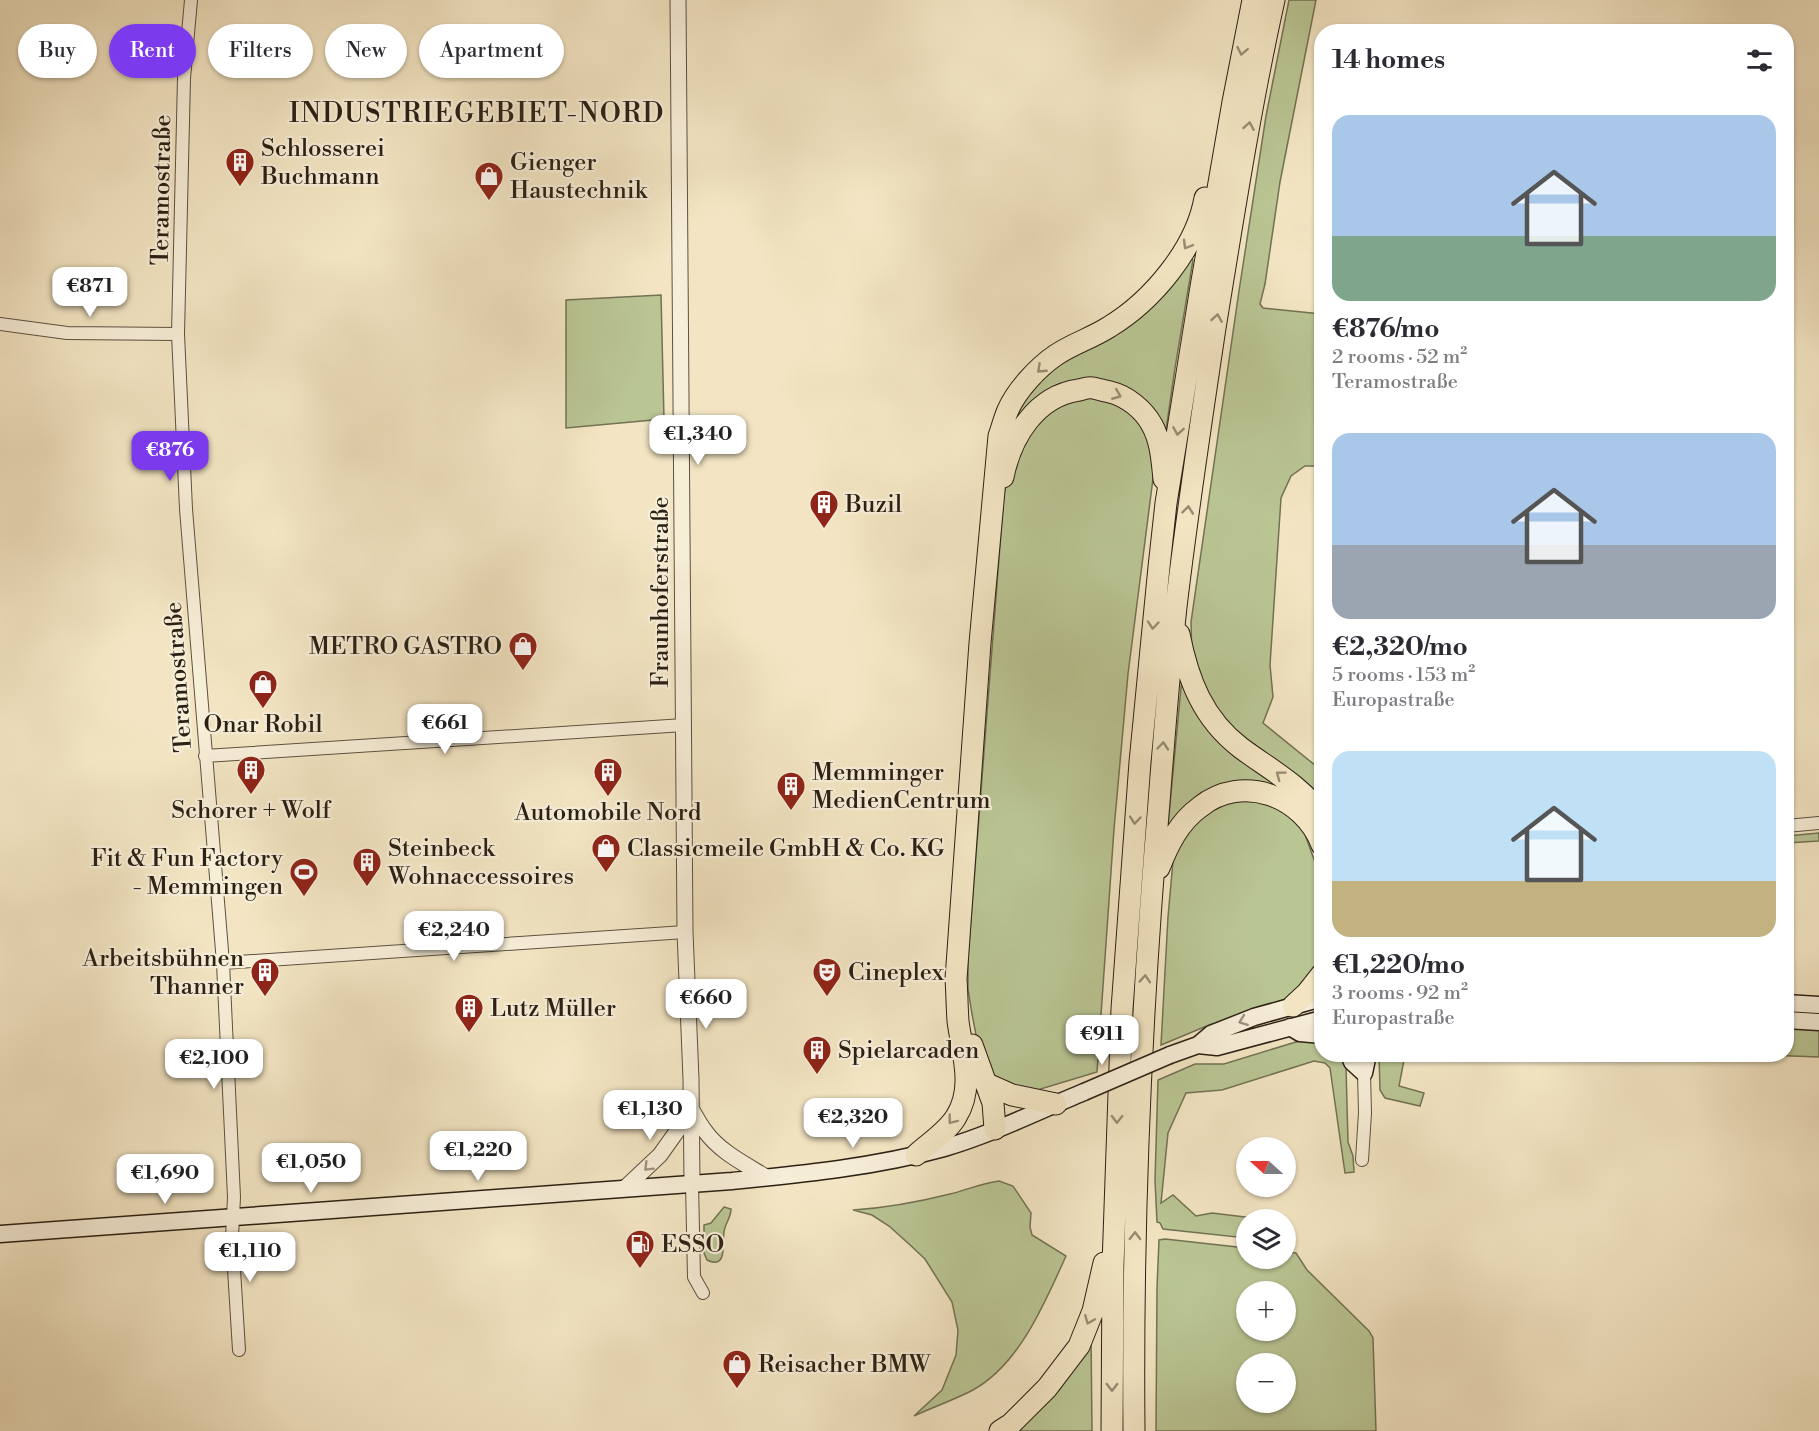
<!DOCTYPE html>
<html lang="en">
<head>
<meta charset="utf-8">
<style>
	:root { --surface:#fff; --page:#f2f2f3; --text:#2b2b33; --muted:#7c7c81; --accent:#7c3aed }
	body { margin:0; font-family:"Libre Bodoni",serif; background:var(--page); color:var(--text); height:100vh; display:flex; flex-direction:column; font-size:22px; white-space:nowrap }
	* { box-sizing:border-box; margin:0 }
	p { font-size:20px; color:var(--muted) }
	.icon { flex:none; width:33px; height:33px; fill:none; stroke:currentColor; stroke-width:2; stroke-linecap:round; stroke-linejoin:round }
	.map { position:relative; flex:1; overflow:hidden }
	.side { position:absolute; left:1314px; top:24px; width:480px; height:1038px; display:flex; flex-direction:column; background:var(--surface); border-radius:24px; box-shadow:0 2px 4px #0004 }
	.side>* { flex:none }
	.guide { position:absolute; left:18px; top:24px; width:570px; height:54px; display:flex; gap:12px }
	.needle { width:39px; rotate:291deg }
	.buttons { position:absolute; left:1236px; top:1137px; display:grid; gap:12px }
	.buttons a { display:grid; place-items:center; width:60px; height:60px; border-radius:50%; background:var(--surface); box-shadow:0 2px 4px #0004; font-size:30px }
	.price { position:absolute; translate:-50% -51px; padding:0 14px; border-radius:12px; background:#fff; color:#222; font-size:20px; line-height:39px; filter:drop-shadow(0 2px 3px #0008) }
	.price::after { content:''; position:absolute; left:50%; top:36px; width:18px; height:14px; margin-left:-9px; background:inherit; clip-path:polygon(0 0,100% 0,50% 100%) }
	.price.on { background:var(--accent); color:#fff }
	ul { padding:0; list-style:none }
	li { display:grid; align-content:center; gap:12px; height:318px; padding:0 18px }
	li span { display:grid; place-items:center; height:186px; border-radius:18px; color:#555 }
	li>.icon { margin-inline-start:auto }
	span .icon { width:108px; height:108px; fill:#fffc; stroke-width:1 }
	li b { font-size:26px }
	h2 { display:flex; justify-content:space-between; align-items:center; height:72px; padding:0 18px; font-size:26px }
	.chip { padding:0 21px; border-radius:27px; background:var(--surface); box-shadow:0 2px 4px #0004; font-size:21px; line-height:54px }
	.chip.on { background:var(--accent); color:#fff }
	.map>svg:first-child { display:block }
	.green { fill:#bac594; stroke:#727254; stroke-width:1.5; fill-rule:evenodd }
	.lines { fill:none; stroke-linecap:round; stroke-linejoin:round }
	.minor-casing { stroke:#5d5140; stroke-width:14 }
	.tertiary-casing { stroke:#5d5140; stroke-width:17 }
	.secondary-casing { stroke:#2b2014; stroke-width:19 }
	.motorway-casing { stroke:#2b2014; stroke-width:23 }
	.minor { stroke:#f7eed8; stroke-width:12 }
	.tertiary { stroke:#f7eed8; stroke-width:15 }
	.secondary { stroke:#f7eed8; stroke-width:16 }
	.motorway { stroke:#f3e5c3; stroke-width:21 }
	.secondary-bridge-casing { stroke:#2b2014; stroke-width:19; stroke-linecap:butt }
	.secondary-bridge { stroke:#f7eed8; stroke-width:16 }
	.oneway { stroke:#998c74 }
	.oneway2 { stroke:#9b9180 }
	.labels { text-anchor:middle; stroke-width:4.5; stroke-linejoin:round; paint-order:stroke }
	.poi-label { font-size:24px; fill:#2b2014; stroke:#f7eed8; text-anchor:start }
	.street-label { font-size:24px; fill:#2b2014; stroke:#f7eed8 }
	.quarter-label { font-size:27px; letter-spacing:1.5px; fill:#2b2014; stroke:#f7eed8 }
</style>
</head>
<body>
<div class="map">
<svg width="1819" height="1431" viewBox="0 0 1819 1431">
	<rect width="100%" height="100%" fill="#f3e5c3"/>
	<filter id="stains"><feTurbulence type="fractalNoise" baseFrequency=".00333" numOctaves="4"/><feColorMatrix values="0 0 0 0 .2 0 0 0 0 .09 0 0 0 0 .02 0 0 0 .5 -.17"/></filter>
	<radialGradient id="worn" r=".72"><stop offset=".6" stop-color="#630" stop-opacity="0"/><stop offset="1" stop-color="#630" stop-opacity=".3"/></radialGradient>
	<!-- green -->
	<path class="green" d="M 1289,0 L 1316,0 L 1280,182 L 1265,284 L 1260,304 L 1263,308 L 1321,314 L 1321,466 L 1305,466 L 1291,476 L 1281,498 L 1270,665 L 1273,697 L 1263,723 L 1321,770 L 1321,804 L 1218,719 L 1192,659 L 1191,622 L 1239,291 L 1266,116 Z
		M 1187,257 L 1193,260 L 1175,368 L 1166,430 L 1163,431 L 1108,385 L 1008,430 L 1036,380 Z
		M 661,295 L 664,419 L 566,428 L 566,300 Z
		M 1095,395 L 1133,411 L 1156,455 L 1128,674 L 1114,829 L 1097,1072 L 1034,1091 L 1021,1090 L 989,1073 L 978,1045 L 972,1014 L 968,989 L 968,959 L 1004,494 L 1011,466 L 1023,440 L 1051,407 Z
		M 1182,677 L 1291,793 L 1244,787 L 1167,836 Z
		M 1238,798 L 1283,807 L 1303,829 L 1316,865 L 1320,891 L 1321,908 L 1321,963 L 1315,976 L 1289,998 L 1209,1025 L 1161,1045 L 1168,917 L 1174,850 L 1196,816 Z
		M 1819,833 L 1819,841 L 1787,843 L 1787,836 Z
		M 1787,1027 L 1819,1029 L 1819,1057 L 1762,1055 L 1786,1054 Z
		M 1299,1041 L 1321,1042 L 1322,1054 L 1340,1055 L 1346,1067 L 1348,1142 L 1353,1156 L 1354,1172 L 1345,1173 L 1330,1068 L 1325,1063 L 1314,1061 L 1222,1090 L 1186,1093 L 1168,1133 L 1161,1203 L 1173,1195 L 1196,1216 L 1212,1213 L 1262,1219 L 1246,1220 L 1246,1238 L 1163,1229 L 1160,1223 L 1157,1222 L 1155,1180 L 1158,1080 L 1195,1064 L 1224,1064 Z
		M 1379,1055 L 1405,1055 L 1399,1086 L 1424,1093 L 1420,1106 L 1385,1098 L 1380,1090 Z
		M 999,1181 L 1013,1186 L 1031,1213 L 1030,1227 L 1032,1235 L 1066,1256 C 1045,1302 1020,1364 973,1390 C 954,1400 933,1407 914,1416 L 942,1390 L 956,1355 L 958,1330 L 952,1302 L 925,1259 L 909,1244 L 889,1226 L 872,1215 L 853,1210 C 886,1208 918,1202 950,1194 C 967,1190 982,1183 999,1181 Z
		M 724,1207 L 731,1209 C 731,1218 725,1223 724,1232 C 722,1243 728,1270 707,1260 L 704,1253 L 704,1225 L 711,1223 Z
		M 1165,1239 L 1246,1248 L 1246,1258 L 1286,1258 L 1286,1252 L 1296,1253 L 1307,1270 L 1369,1331 L 1373,1338 L 1376,1431 L 1156,1431 L 1157,1288 L 1159,1240 ZM 1246,1292 L 1286,1292 L 1286,1330 L 1246,1330 ZM 1246,1364 L 1286,1364 L 1286,1402 L 1246,1402 Z
		M 1091,1334 L 1092,1431 L 1017,1431 L 1059,1390 L 1079,1360 Z"/>
	<g class="lines">
		<!-- minor casing -->
		<g class="minor-casing">
			<path id="minor" d="M 191,0 L 184,78 L 178,334 L 186,509 L 223,963 L 234,1197 L 232,1237 L 239,1350
				M 0,324 L 67,333 L 178,334
				M 205,756 L 684,725
				M 1786,826 L 1819,823
				M 223,963 L 685,932
				M 1362,1160 L 1365,1113 L 1364,1073
				M 692,1183 L 694,1277 L 703,1293"/>
		</g>
		<!-- tertiary casing -->
		<g class="tertiary-casing">
			<path id="tertiary" d="M 678,0 L 685,932 L 691,1079 L 692,1183
				M 692,1110 C 696,1117 700,1125 705,1131 C 720,1152 745,1164 766,1177
				M 625,1188 L 660,1155 L 692,1110"/>
		</g>
		<!-- secondary casing -->
		<g class="secondary-casing">
			<path id="secondary" d="M 1786,1003 L 1819,1005
				M 1786,1020 L 1819,1022
				M 1290,1027 L 1300,1033 L 1322,1035
				M 1198,1045 L 1217,1047 L 1322,1019
				M 1349,1054 L 1352,1062 L 1364,1073
				M 1170,1055 L 1198,1045 L 1211,1034 L 1254,1017 L 1322,998
				M 1364,1073 L 1368,1054
				M 0,1234 L 732,1181 C 803,1174 875,1167 944,1148 C 992,1134 1038,1111 1084,1092"/>
		</g>
		<!-- motorway casing -->
		<g class="motorway-casing">
			<path id="motorway" d="M 1003,477 C 1011,437 1036,396 1079,390 C 1083,389 1088,387 1093,388 C 1098,389 1105,391 1110,392 C 1127,396 1144,410 1152,425 C 1161,441 1162,461 1164,479
				M 1179,634 C 1188,680 1203,719 1241,748 C 1269,769 1302,786 1322,816
				M 1159,868 C 1168,845 1179,822 1200,807 C 1242,773 1304,796 1322,845
				M 1293,1006 L 1307,993 L 1322,974
				M 972,1045 L 993,1103 L 995,1129
				M 985,1083 L 1012,1095 L 1056,1104
				M 916,1155 C 929,1143 947,1132 956,1117 C 975,1087 962,1053 958,1021 C 957,1007 957,993 956,979 L 980,643 L 999,436 C 1002,428 1004,419 1008,410 C 1016,391 1038,367 1056,355 C 1072,344 1092,338 1109,327 C 1152,301 1196,249 1205,198
				M 1000,1431 L 1011,1424 L 1047,1388 L 1079,1346 L 1093,1311 L 1104,1263
				M 1112,1431 L 1113,1265 L 1122,1009 L 1140,762 L 1159,567 L 1166,503 L 1201,287 L 1233,102 L 1253,0
				M 1134,1431 C 1132,1221 1141,1011 1159,802 C 1164,737 1169,672 1176,607 C 1187,514 1201,421 1215,328 C 1233,218 1250,108 1274,0"/>
		</g>
		<!-- minor -->
		<use href="#minor" class="minor"/>
		<!-- tertiary -->
		<use href="#tertiary" class="tertiary"/>
		<!-- secondary -->
		<use href="#secondary" class="secondary"/>
		<!-- motorway -->
		<use href="#motorway" class="motorway"/>
		<!-- secondary-bridge casing -->
		<g class="secondary-bridge-casing">
			<path id="secondary-bridge" d="M 1084,1092 L 1170,1055"/>
		</g>
		<!-- secondary-bridge -->
		<use href="#secondary-bridge" class="secondary-bridge"/>
	</g>
	<!-- one-way arrows -->
	<defs><path id="oneway-chevron" d="M-2-3.5L2.5 0L-2 3.5" fill="none" stroke-width="1.6" stroke-linecap="round" stroke-linejoin="round" transform="scale(1.5)"/></defs>
	<g class="oneway">
		<use href="#oneway-chevron" transform="translate(1242 51) rotate(101)"/>
		<use href="#oneway-chevron" transform="translate(1249 126) rotate(-80)"/>
		<use href="#oneway-chevron" transform="translate(1187 245) rotate(120)"/>
		<use href="#oneway-chevron" transform="translate(1217 318) rotate(-81)"/>
		<use href="#oneway-chevron" transform="translate(1041 369) rotate(137)"/>
		<use href="#oneway-chevron" transform="translate(1117 395) rotate(22)"/>
		<use href="#oneway-chevron" transform="translate(1178 431) rotate(99)"/>
		<use href="#oneway-chevron" transform="translate(1188 510) rotate(-83)"/>
		<use href="#oneway-chevron" transform="translate(1153 625) rotate(95)"/>
		<use href="#oneway-chevron" transform="translate(1163 746) rotate(-85)"/>
		<use href="#oneway-chevron" transform="translate(1280 775) rotate(-143)"/>
		<use href="#oneway-chevron" transform="translate(1135 820) rotate(95)"/>
		<use href="#oneway-chevron" transform="translate(1145 979) rotate(-86)"/>
		<use href="#oneway-chevron" transform="translate(1117 1119) rotate(91)"/>
		<use href="#oneway-chevron" transform="translate(952 1120) rotate(128)"/>
		<use href="#oneway-chevron" transform="translate(1135 1236) rotate(-89)"/>
		<use href="#oneway-chevron" transform="translate(1089 1320) rotate(112)"/>
		<use href="#oneway-chevron" transform="translate(1112 1387) rotate(90)"/>
	</g>
	<g class="oneway2">
		<use href="#oneway-chevron" transform="translate(1243 1021) rotate(159)"/>
		<use href="#oneway-chevron" transform="translate(648 1167) rotate(135)"/>
	</g>
	<!-- icons -->
	<defs>
		<g id="building-pin" transform="scale(1.5)"><path d="M0 17L-7.5 6A9.5 9.5 0 1 1 7.5 6Z" fill="#8f2418" stroke="#f7eed8"/><path d="M-4-6H4V6H1V3H-1V6H-4ZM-2.5-4.3h1.7v1.8h-1.7ZM.8-4.3h1.7v1.8H.8ZM-2.5-1h1.7V.8h-1.7ZM.8-1h1.7V.8H.8Z" fill="#fff"/></g>
		<g id="shop-pin" transform="scale(1.5)"><path d="M0 17L-7.5 6A9.5 9.5 0 1 1 7.5 6Z" fill="#8f2418" stroke="#f7eed8"/><path d="M-5-2.5h2.3a2.7 3.5 0 0 1 5.4 0H5L5.5 6h-11ZM-1.5-2.5h3a1.5 2.3 0 0 0-3 0Z" fill="#fff"/></g>
		<g id="stadium-pin" transform="scale(1.5)"><path d="M0 17L-7.5 6A9.5 9.5 0 1 1 7.5 6Z" fill="#8f2418" stroke="#f7eed8"/><path d="M0-5a6.5 5 0 1 0 0 10a6.5 5 0 1 0 0-10ZM-3.5-1.8h7v3.6h-7Z" fill="#fff"/></g>
		<g id="theatre-pin" transform="scale(1.5)"><path d="M0 17L-7.5 6A9.5 9.5 0 1 1 7.5 6Z" fill="#8f2418" stroke="#f7eed8"/><path d="M-5-5.5Q0-4 5-5.5V0Q5 5 0 6Q-5 5-5 0ZM-3.3-2.5H-1v1.5H-3.3ZM1-2.5H3.3v1.5H1ZM-2.8 1Q0 5.5 2.8 1Z" fill="#fff"/></g>
		<g id="fuel-pin" transform="scale(1.5)"><path d="M0 17L-7.5 6A9.5 9.5 0 1 1 7.5 6Z" fill="#8f2418" stroke="#f7eed8"/><path d="M-5.5-6h7V0h2V4h1.3V-2.5L3-4.5l.8-.8L6-3V5H2.5V1h-1V6h-7ZM-4.2-4.7v3.2H.2V-4.7Z" fill="#fff"/></g>
	</defs>
	<g fill-rule="evenodd">
		<use href="#building-pin" x="240" y="162"/>
		<use href="#shop-pin" x="489" y="176"/>
		<use href="#building-pin" x="824" y="504"/>
		<use href="#shop-pin" x="523" y="646"/>
		<use href="#shop-pin" x="263" y="684"/>
		<use href="#building-pin" x="251" y="770"/>
		<use href="#building-pin" x="608" y="772"/>
		<use href="#building-pin" x="791" y="786"/>
		<use href="#shop-pin" x="606" y="848"/>
		<use href="#building-pin" x="367" y="862"/>
		<use href="#stadium-pin" x="304" y="872"/>
		<use href="#building-pin" x="265" y="972"/>
		<use href="#theatre-pin" x="827" y="972"/>
		<use href="#building-pin" x="469" y="1008"/>
		<use href="#building-pin" x="817" y="1050"/>
		<use href="#fuel-pin" x="640" y="1244"/>
		<use href="#shop-pin" x="737" y="1364"/>
	</g>
	<g class="labels">
		<!-- poi labels -->
		<g class="poi-label">
			<text x="261" y="156">Schlosserei<tspan x="261" dy="28">Buchmann</tspan></text>
			<text x="510" y="170">Gienger<tspan x="510" dy="28">Haustechnik</tspan></text>
			<text x="845" y="512">Buzil</text>
			<text x="502" y="654" text-anchor="end">METRO GASTRO</text>
			<text x="263" y="732" text-anchor="middle">Onar Robil</text>
			<text x="812" y="780">Memminger<tspan x="812" dy="28">MedienCentrum</tspan></text>
			<text x="251" y="818" text-anchor="middle">Schorer + Wolf</text>
			<text x="608" y="820" text-anchor="middle">Automobile Nord</text>
			<text x="388" y="856">Steinbeck<tspan x="388" dy="28">Wohnaccessoires</tspan></text>
			<text x="627" y="856">Classicmeile GmbH &amp; Co. KG</text>
			<text x="283" y="866" text-anchor="end">Fit &amp; Fun Factory<tspan x="283" dy="28">- Memmingen</tspan></text>
			<text x="244" y="966" text-anchor="end">Arbeitsbühnen<tspan x="244" dy="28">Thanner</tspan></text>
			<text x="848" y="980">Cineplex</text>
			<text x="490" y="1016">Lutz Müller</text>
			<text x="838" y="1058">Spielarcaden</text>
			<text x="661" y="1252">ESSO</text>
			<text x="758" y="1372">Reisacher BMW</text>
		</g>
		<!-- street labels -->
		<g class="street-label">
			<text transform="translate(161 190) rotate(-89)" y="8">Teramostraße</text>
			<text transform="translate(660 592) rotate(-90)" y="8">Fraunhoferstraße</text>
			<text transform="translate(178 677) rotate(-94)" y="8">Teramostraße</text>
		</g>
		<!-- quarter labels -->
		<g class="quarter-label">
			<text x="477" y="122">INDUSTRIEGEBIET-NORD</text>
		</g>
	</g>
	<rect width="100%" height="100%" filter="url(#stains)"/>
	<rect width="100%" height="100%" fill="url(#worn)"/>
</svg>
<div class="buttons">
<a><svg class="needle" viewBox="-14 -14 28 28"><path d="M0-13l5 13h-10z" fill="#e53935"/><path d="M0 13l5-13h-10z" fill="#7c7c81"/></svg></a>
<a><svg class="icon" aria-label="layers" viewBox="0 0 24 24"><path d="M12 4l9 5-9 5-9-5zM3 14l9 5 9-5"/></svg></a>
<a>+</a>
<a>−</a>
</div>
<b class="price" style="left:90px;top:318px">€871</b>
<b class="price" style="left:698px;top:466px">€1,340</b>
<b class="price on" style="left:170px;top:482px">€876</b>
<b class="price" style="left:445px;top:755px">€661</b>
<b class="price" style="left:454px;top:962px">€2,240</b>
<b class="price" style="left:706px;top:1030px">€660</b>
<b class="price" style="left:1102px;top:1066px">€911</b>
<b class="price" style="left:214px;top:1090px">€2,100</b>
<b class="price" style="left:650px;top:1141px">€1,130</b>
<b class="price" style="left:853px;top:1149px">€2,320</b>
<b class="price" style="left:478px;top:1182px">€1,220</b>
<b class="price" style="left:311px;top:1194px">€1,050</b>
<b class="price" style="left:165px;top:1205px">€1,690</b>
<b class="price" style="left:250px;top:1283px">€1,110</b>
<div class="guide">
<a class="chip">Buy</a>
<a class="chip on">Rent</a>
<a class="chip">Filters</a>
<a class="chip">New</a>
<a class="chip">Apartment</a>
</div>
<section class="side">
<h2>14 homes<svg class="icon" aria-label="filters" viewBox="0 0 24 24"><path d="M4 7h16M4 17h16"/><circle cx="9" cy="7" r="2"/><circle cx="15" cy="17" r="2"/></svg></h2>
<ul>
<li><span style="background:linear-gradient(#a9c7e8 65%,#7fa58c 0)"><svg class="icon" aria-label="home" viewBox="0 0 24 24"><path d="M3 11l9-7 9 7M6 9v11h12V9"/></svg></span><div><b>€876/mo</b><p>2 rooms · 52 m²</p><p>Teramostraße</p></div></li>
<li><span style="background:linear-gradient(#a9c7e8 60%,#9aa5b1 0)"><svg class="icon" aria-label="home" viewBox="0 0 24 24"><path d="M3 11l9-7 9 7M6 9v11h12V9"/></svg></span><div><b>€2,320/mo</b><p>5 rooms · 153 m²</p><p>Europastraße</p></div></li>
<li><span style="background:linear-gradient(#bfe0f5 70%,#c2b280 0)"><svg class="icon" aria-label="home" viewBox="0 0 24 24"><path d="M3 11l9-7 9 7M6 9v11h12V9"/></svg></span><div><b>€1,220/mo</b><p>3 rooms · 92 m²</p><p>Europastraße</p></div></li>
</ul>
</section>
</div>
</body>
</html>
